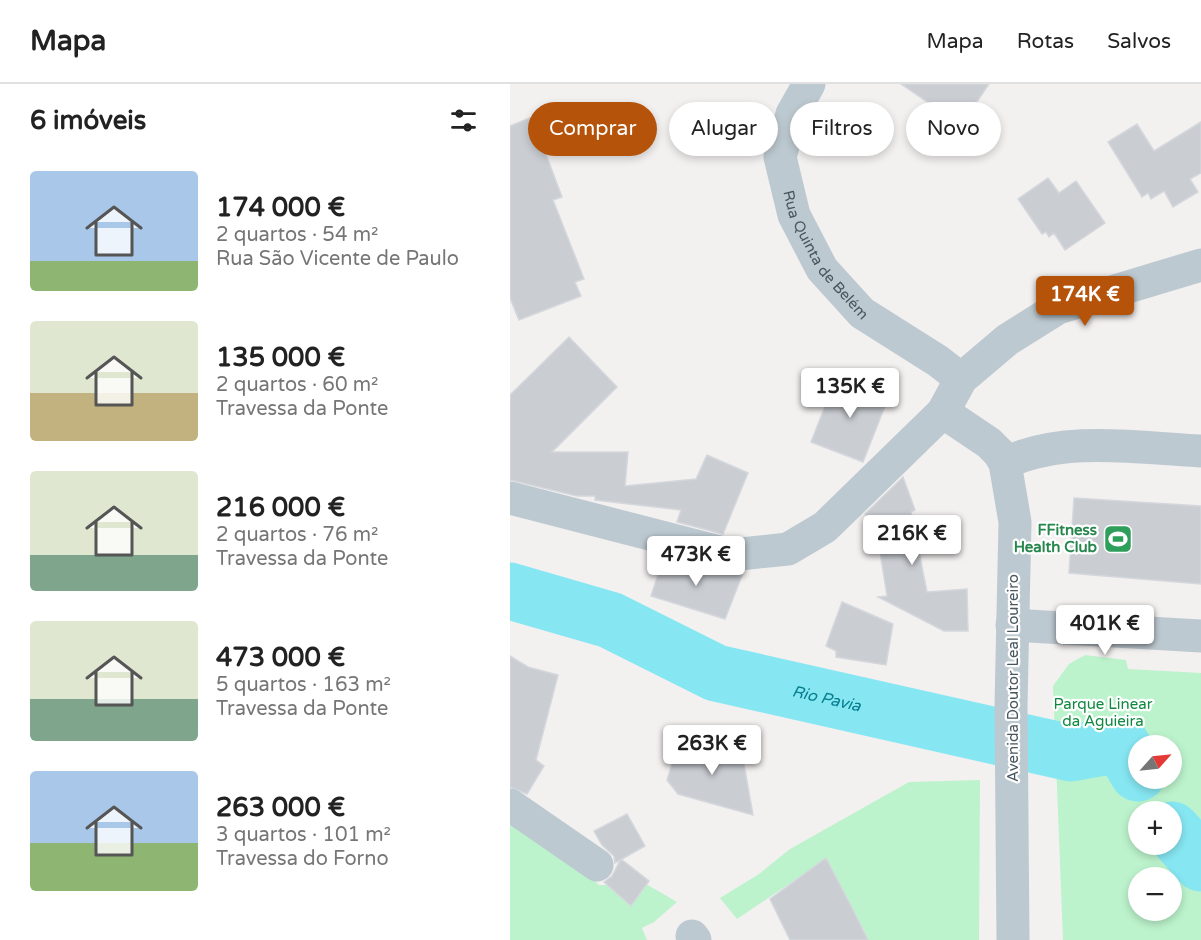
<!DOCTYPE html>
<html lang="pt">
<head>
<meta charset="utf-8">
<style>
	:root { --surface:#fff; --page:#f2f2f2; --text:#222; --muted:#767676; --line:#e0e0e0; --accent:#b45309 }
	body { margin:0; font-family:"Varela Round",sans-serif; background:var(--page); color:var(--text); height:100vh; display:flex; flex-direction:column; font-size:22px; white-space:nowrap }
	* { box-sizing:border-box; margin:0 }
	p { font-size:20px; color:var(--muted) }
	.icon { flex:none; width:33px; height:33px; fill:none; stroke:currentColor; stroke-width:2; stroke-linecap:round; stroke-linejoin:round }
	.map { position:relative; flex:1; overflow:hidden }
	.details { display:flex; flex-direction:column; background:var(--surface); width:510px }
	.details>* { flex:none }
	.hud { position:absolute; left:18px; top:18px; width:570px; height:54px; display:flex; gap:12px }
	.needle { width:39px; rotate:63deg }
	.fabs { position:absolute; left:618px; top:651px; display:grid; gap:12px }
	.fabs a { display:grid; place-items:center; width:54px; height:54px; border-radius:50%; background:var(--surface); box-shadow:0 3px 9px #0003; font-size:30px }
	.price { position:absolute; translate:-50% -51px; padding:0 14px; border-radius:6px; background:#fff; color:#222; font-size:20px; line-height:39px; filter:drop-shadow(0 2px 3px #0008) }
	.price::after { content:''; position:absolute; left:50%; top:36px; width:18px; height:14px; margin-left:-9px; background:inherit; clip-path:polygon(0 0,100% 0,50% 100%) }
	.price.current { background:var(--accent); color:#fff }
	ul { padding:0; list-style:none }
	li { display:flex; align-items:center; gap:18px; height:150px; padding:0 30px }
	li span { display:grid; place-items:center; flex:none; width:168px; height:120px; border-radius:6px; color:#555 }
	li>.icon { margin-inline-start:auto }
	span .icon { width:72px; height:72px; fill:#fffc; stroke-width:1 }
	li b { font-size:26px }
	h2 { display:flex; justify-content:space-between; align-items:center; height:72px; padding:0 30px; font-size:26px }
	.tag { padding:0 21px; border-radius:27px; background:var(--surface); box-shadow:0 3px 9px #0003; font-size:21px; line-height:54px }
	.tag.current { background:var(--accent); color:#fff }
	header { display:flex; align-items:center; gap:36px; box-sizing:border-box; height:84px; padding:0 30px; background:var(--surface); border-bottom:2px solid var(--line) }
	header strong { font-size:28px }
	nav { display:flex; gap:33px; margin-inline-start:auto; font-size:21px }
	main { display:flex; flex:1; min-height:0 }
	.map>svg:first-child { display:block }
	.green { fill:#bcf3cc; fill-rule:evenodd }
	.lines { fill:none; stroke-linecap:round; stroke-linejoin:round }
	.river { stroke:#86e7f3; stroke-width:57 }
	.building { fill:#caced3; stroke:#d4d7dc; stroke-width:1.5 }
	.minor { stroke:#bdc9d0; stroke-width:33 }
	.labels { text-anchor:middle; stroke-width:4.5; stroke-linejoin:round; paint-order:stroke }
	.street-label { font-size:15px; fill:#47565f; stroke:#fff }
	.leisure-label { font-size:15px; font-weight:bold; fill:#27864d; stroke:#fff; text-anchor:end }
	.park-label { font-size:15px; fill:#108840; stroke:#fff }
	.water-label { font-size:16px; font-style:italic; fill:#067e8e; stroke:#fff }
</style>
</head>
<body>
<header>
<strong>Mapa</strong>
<nav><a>Mapa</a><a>Rotas</a><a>Salvos</a></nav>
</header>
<main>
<section class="details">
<h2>6 imóveis<svg class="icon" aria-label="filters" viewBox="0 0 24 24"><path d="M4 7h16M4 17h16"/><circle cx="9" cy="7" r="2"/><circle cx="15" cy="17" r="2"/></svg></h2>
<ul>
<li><span style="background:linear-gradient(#a9c7e8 75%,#8fb573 0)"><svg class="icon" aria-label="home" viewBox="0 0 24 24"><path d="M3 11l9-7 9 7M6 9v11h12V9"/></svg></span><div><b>174 000 €</b><p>2 quartos · 54 m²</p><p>Rua São Vicente de Paulo</p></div></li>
<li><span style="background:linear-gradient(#dfe7d0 60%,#c2b280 0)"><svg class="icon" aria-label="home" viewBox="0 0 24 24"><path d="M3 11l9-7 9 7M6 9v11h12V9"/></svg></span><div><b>135 000 €</b><p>2 quartos · 60 m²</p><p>Travessa da Ponte</p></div></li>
<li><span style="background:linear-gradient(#dfe7d0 70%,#7fa58c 0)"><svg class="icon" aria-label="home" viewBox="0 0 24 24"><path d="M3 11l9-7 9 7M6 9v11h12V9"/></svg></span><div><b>216 000 €</b><p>2 quartos · 76 m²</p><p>Travessa da Ponte</p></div></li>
<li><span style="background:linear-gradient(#dfe7d0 65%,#7fa58c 0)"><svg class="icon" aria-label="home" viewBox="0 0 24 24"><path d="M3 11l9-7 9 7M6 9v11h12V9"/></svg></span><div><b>473 000 €</b><p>5 quartos · 163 m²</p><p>Travessa da Ponte</p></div></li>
<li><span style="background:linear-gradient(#a9c7e8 60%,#8fb573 0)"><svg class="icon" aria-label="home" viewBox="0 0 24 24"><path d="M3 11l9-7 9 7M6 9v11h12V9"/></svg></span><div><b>263 000 €</b><p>3 quartos · 101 m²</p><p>Travessa do Forno</p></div></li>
</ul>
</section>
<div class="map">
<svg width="691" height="856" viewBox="0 0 691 856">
	<rect width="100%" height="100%" fill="#f3f0f0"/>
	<!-- green -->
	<path class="green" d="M 575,571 L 616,576 L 618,585 L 691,589 L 691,856 L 553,856 L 543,602 L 559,580 ZM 628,662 L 662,662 L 662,694 L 628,694 ZM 628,728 L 662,728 L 662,760 L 628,760 ZM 628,794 L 662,794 L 662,826 L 628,826 Z
		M 470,696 L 469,856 L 358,856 L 316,775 L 227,835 L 210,814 L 249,790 L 280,765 L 399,698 Z
		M 0,732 L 63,777 L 89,801 L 97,801 L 121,822 L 136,800 L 167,818 L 144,838 L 132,844 L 137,856 L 0,856 Z"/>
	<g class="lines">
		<!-- river -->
		<g class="river">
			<path id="s1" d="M 0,507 L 100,536 L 206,589 L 561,669 L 611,660 L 628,689"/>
			<path d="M 662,746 L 691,779"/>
		</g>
	</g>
	<!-- building -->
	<path class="building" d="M 391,0 L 479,0 L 451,41 Z
		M 22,33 L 52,113 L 43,116 L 74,195 L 65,198 L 71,212 L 9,236 L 0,214 L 0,42 Z
		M 691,38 L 691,89 L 680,95 L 688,108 L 663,123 L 654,107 L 641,115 L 638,109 L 632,113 L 598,58 L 627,40 L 644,67 Z
		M 538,94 L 549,109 L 566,97 L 595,139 L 555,166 L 544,149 L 539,153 L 536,148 L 532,150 L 508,115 Z
		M 59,253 L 107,303 L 42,368 L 118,368 L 115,402 L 186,395 L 197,371 L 238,389 L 213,450 L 167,438 L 171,426 L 85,416 L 85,412 L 67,412 L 0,396 L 0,311 Z
		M 327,292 L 379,312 L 353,378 L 301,358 Z
		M 393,393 L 405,426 L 401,428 L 417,508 L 457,505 L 458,547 L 434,547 L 368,513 L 377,512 L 366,443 L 355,430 Z
		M 564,414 L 691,422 L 691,500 L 559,489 Z
		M 154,473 L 216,489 L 233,489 L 215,535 L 141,512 Z
		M 332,518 L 383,540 L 376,581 L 326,573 L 326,567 L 316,562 Z
		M 0,572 L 18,583 L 48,591 L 26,676 L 34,682 L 17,710 L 0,703 Z
		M 168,661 L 231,663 L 243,731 L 168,710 L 157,696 Z
		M 117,730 L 135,762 L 105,779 L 104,772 L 92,761 L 84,747 Z
		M 316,774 L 340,820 L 358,856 L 280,856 L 260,815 Z
		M 111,775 L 139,797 L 121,822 L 94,798 L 102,792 Z"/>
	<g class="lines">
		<!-- minor -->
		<g class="minor">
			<path id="s2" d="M 299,0 L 282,30 L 270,73 L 284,131 L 312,185 L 352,229 L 428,277 L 451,295"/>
			<path d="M 433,328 L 479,359 L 489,369 L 495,379 L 505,438 L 501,621 L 503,856"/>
			<path d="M 495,379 C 554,351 628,364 691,367"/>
			<path d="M 0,414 L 221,471 L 278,465 L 315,443 L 433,328 L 451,295 L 497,256 L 548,224 L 691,181"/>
			<path d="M 502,541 L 691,552"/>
			<path d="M 0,721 L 87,781"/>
			<path d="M 182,852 L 185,856"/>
		</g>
	</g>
	<!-- icons -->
	<defs>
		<g id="stadium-square" transform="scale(1.5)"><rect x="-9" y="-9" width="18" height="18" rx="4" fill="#2e9e5b" stroke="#fff"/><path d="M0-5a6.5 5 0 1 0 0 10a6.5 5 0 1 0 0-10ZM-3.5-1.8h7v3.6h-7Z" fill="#fff"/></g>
	</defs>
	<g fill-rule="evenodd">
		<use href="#stadium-square" x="608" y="455"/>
	</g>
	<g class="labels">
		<!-- street labels -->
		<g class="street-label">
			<text dy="5" stroke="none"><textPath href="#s2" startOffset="189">Rua Quinta de Belém</textPath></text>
			<text transform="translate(503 594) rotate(-90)" y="5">Avenida Doutor Leal Loureiro</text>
		</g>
		<!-- leisure labels -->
		<g class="leisure-label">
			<text x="587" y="451">FFitness<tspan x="587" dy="17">Health Club</tspan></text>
		</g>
		<!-- park labels -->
		<g class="park-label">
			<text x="593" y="625">Parque Linear<tspan x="593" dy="17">da Aguieira</tspan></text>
		</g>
		<!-- water labels -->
		<g class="water-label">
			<text dy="6" stroke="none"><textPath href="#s1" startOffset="336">Rio Pavia</textPath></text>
		</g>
	</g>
</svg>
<div class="fabs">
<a><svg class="needle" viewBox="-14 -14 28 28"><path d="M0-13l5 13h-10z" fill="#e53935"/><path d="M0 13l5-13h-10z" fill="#767676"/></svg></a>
<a>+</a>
<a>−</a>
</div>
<b class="price current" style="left:575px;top:243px">174K €</b>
<b class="price" style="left:340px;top:335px">135K €</b>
<b class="price" style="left:402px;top:482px">216K €</b>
<b class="price" style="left:186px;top:503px">473K €</b>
<b class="price" style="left:595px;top:572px">401K €</b>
<b class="price" style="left:202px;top:692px">263K €</b>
<div class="hud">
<a class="tag current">Comprar</a>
<a class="tag">Alugar</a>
<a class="tag">Filtros</a>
<a class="tag">Novo</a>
</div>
</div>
</main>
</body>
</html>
